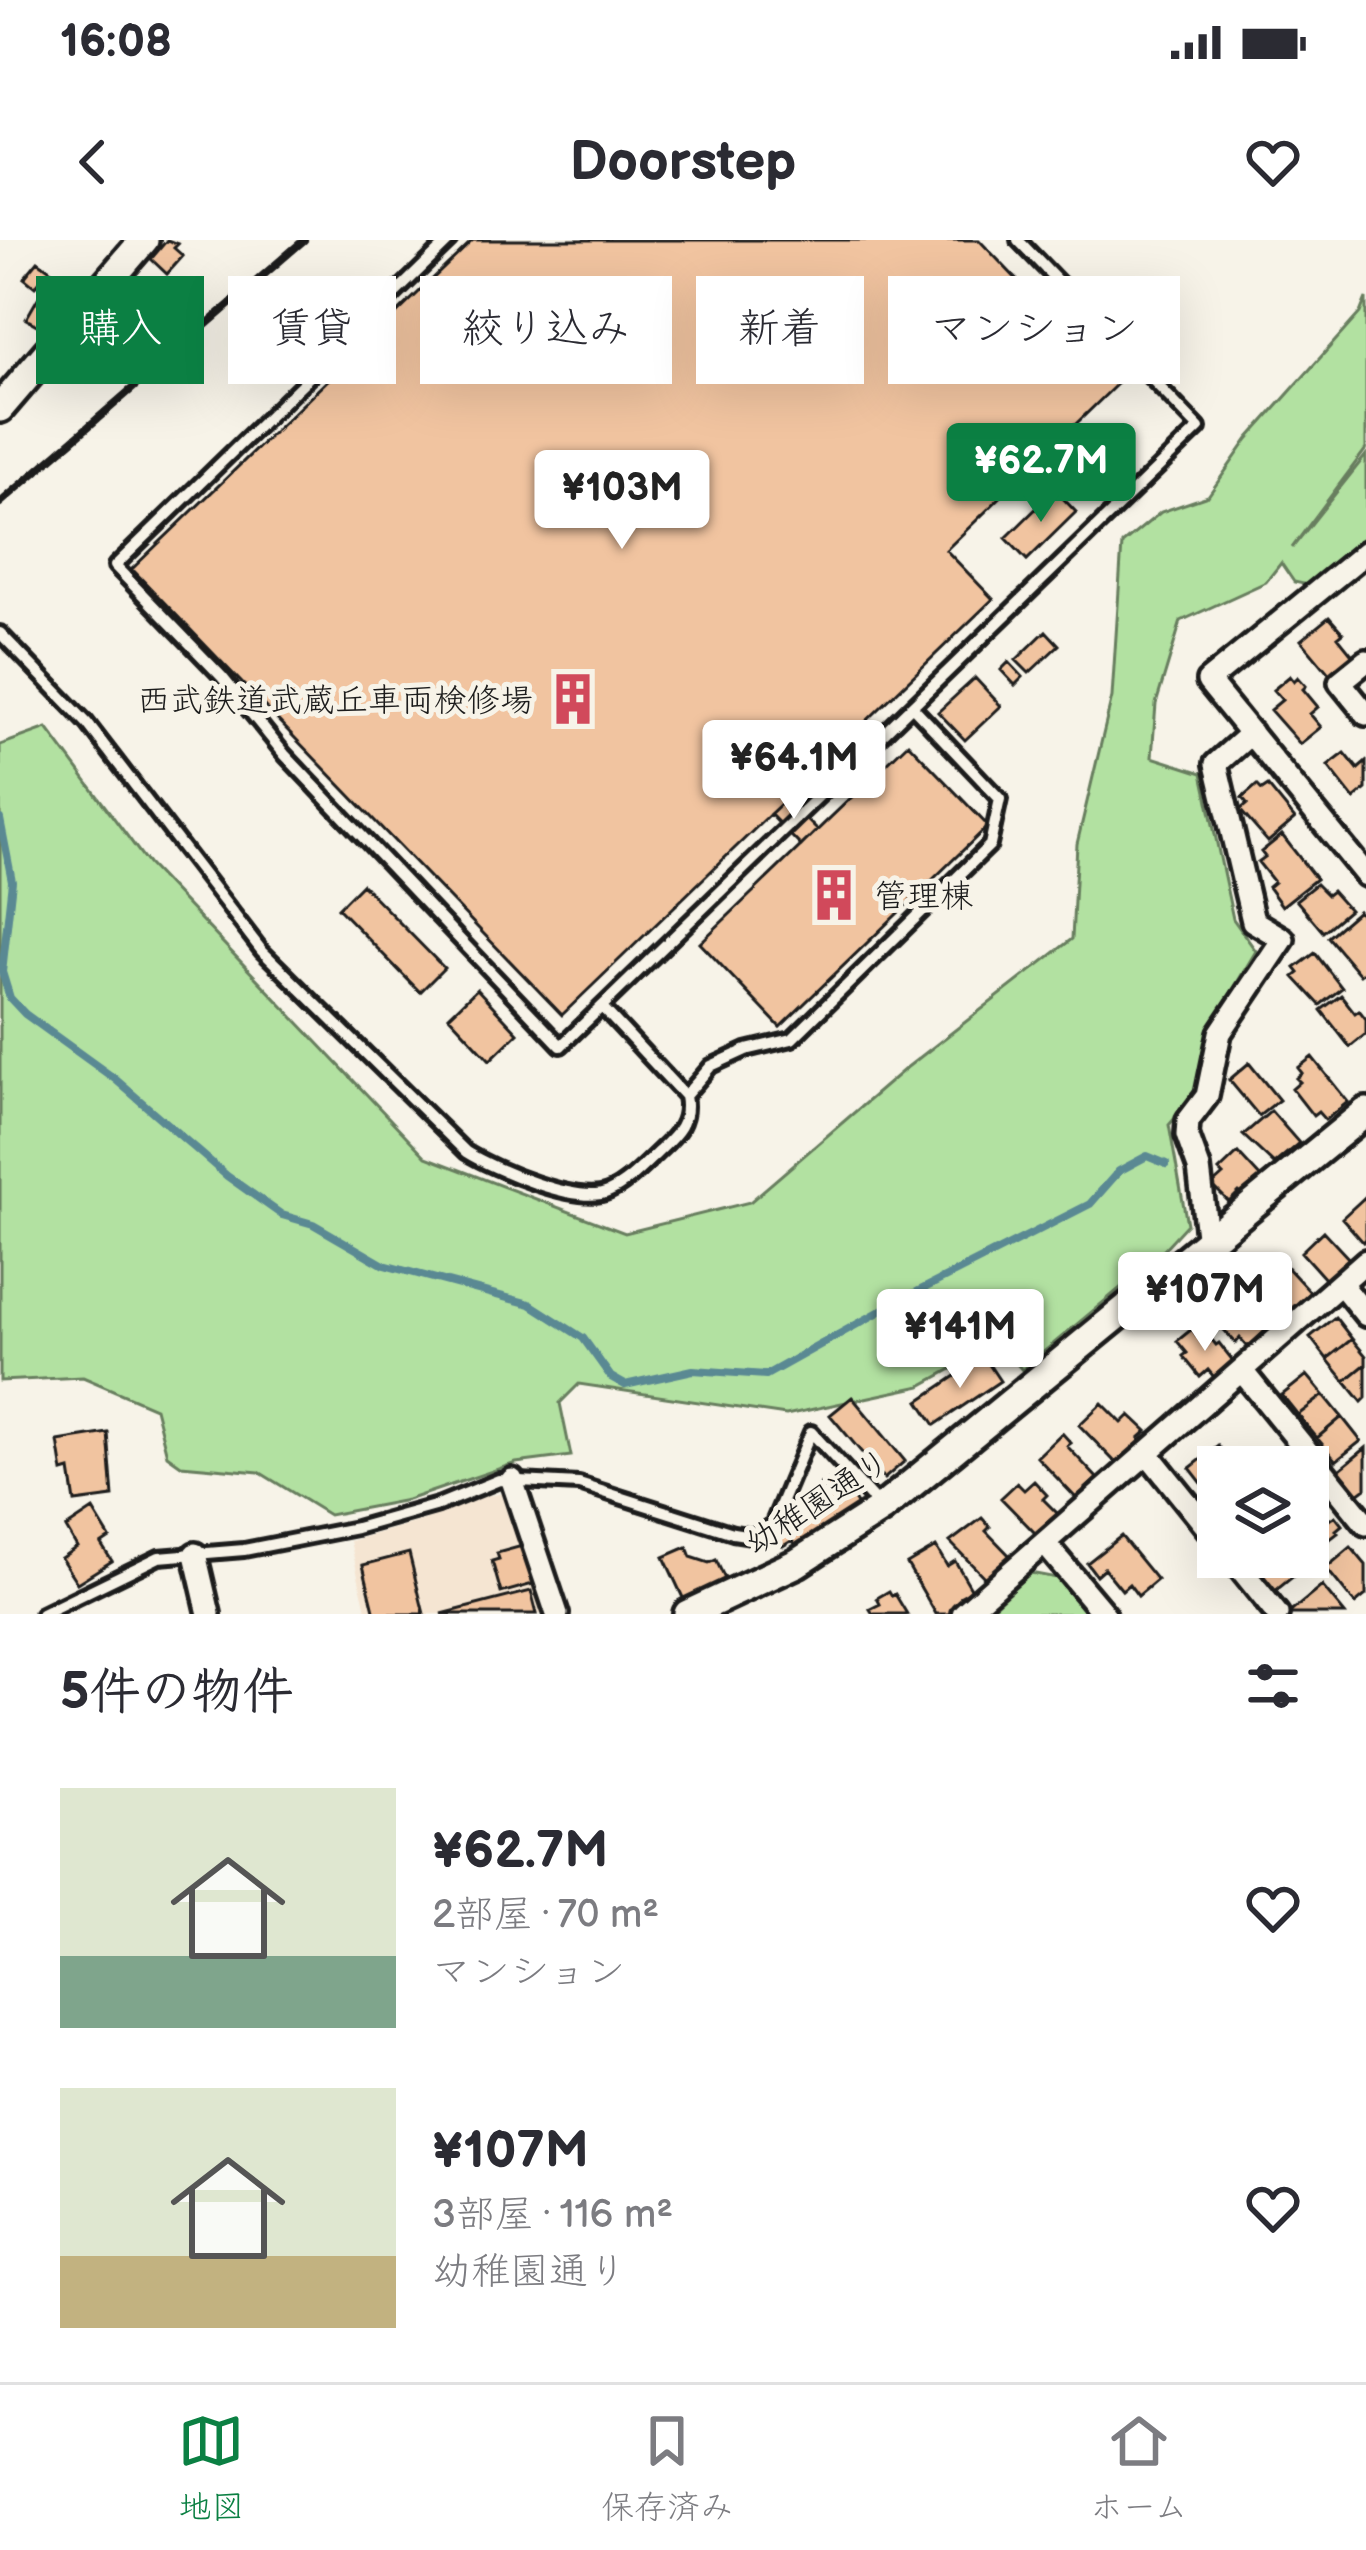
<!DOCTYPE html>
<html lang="ja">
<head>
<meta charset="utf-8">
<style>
	:root { --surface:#fff; --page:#f7f7f7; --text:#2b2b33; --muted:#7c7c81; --line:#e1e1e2; --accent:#0b8043 }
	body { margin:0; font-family:"Balsamiq Sans","Klee One",sans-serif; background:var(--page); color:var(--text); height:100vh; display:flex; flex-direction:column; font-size:45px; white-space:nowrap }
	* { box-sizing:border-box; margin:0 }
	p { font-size:39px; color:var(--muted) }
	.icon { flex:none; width:66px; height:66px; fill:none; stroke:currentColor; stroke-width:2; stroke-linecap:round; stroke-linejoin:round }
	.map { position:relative; height:1374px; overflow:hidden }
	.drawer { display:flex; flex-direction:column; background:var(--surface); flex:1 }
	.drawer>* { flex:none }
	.top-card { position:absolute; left:36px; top:36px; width:1296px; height:108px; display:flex; gap:24px }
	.controls { position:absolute; left:1197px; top:1206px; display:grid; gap:24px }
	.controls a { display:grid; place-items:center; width:132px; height:132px; border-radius:0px; background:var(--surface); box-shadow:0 12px 48px #0002; font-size:60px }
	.price { position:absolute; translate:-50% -102px; padding:0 27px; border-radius:12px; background:#fff; color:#222; font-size:39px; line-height:78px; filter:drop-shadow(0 3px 6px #0008) }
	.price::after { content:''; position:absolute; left:50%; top:72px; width:36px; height:27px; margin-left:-18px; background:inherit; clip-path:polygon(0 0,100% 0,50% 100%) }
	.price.active { background:var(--accent); color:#fff }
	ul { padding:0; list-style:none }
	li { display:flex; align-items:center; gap:36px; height:300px; padding:0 60px }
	li span { display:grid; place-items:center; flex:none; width:336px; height:240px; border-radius:0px; color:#555 }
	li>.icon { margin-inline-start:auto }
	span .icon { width:144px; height:144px; fill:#fffc; stroke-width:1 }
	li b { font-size:51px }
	h2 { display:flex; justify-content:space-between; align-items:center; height:144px; padding:0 60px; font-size:51px }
	.chip { padding:0 42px; border-radius:0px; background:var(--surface); box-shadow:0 12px 48px #0002; font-size:42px; line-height:108px }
	.chip.active { background:var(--accent); color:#fff }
	.status { display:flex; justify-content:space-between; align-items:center; height:84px; padding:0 60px; background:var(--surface); direction:ltr }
	.status svg { height:33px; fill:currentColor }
	header { display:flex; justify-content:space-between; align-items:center; height:156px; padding:0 60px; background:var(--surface); font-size:54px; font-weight:800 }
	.menu { display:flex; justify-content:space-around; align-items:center; height:168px; border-top:3px solid var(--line); background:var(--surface); font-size:33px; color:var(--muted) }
	.menu a { display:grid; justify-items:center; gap:6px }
	.menu .active { color:var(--accent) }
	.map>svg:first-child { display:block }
	.built { fill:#f5e5d2 }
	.green { fill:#b2e1a1; stroke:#677e5e; stroke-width:3 }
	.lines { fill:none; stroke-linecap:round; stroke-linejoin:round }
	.stream { stroke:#5a8993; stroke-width:8 }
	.building { fill:#f1c4a0; stroke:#1c1c1c; stroke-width:3 }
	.service-casing { stroke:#1c1c1c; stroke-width:20 }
	.minor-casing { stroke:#1c1c1c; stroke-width:30 }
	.tertiary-casing { stroke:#1c1c1c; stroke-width:36 }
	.service { stroke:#f7f3e8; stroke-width:10 }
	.minor { stroke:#f7f3e8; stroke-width:21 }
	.tertiary { stroke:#f7f3e8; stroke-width:27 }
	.rail { stroke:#1c1c1c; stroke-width:8 }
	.labels { text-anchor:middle; stroke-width:10; stroke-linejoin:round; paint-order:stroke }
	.poi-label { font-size:33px; fill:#1c1c1c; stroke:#f7f3e8; text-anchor:end }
	.street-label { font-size:33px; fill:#1c1c1c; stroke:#f7f3e8 }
</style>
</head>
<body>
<div class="status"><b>16:08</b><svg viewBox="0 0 49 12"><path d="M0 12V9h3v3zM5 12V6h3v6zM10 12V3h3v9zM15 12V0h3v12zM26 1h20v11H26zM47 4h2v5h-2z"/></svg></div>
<header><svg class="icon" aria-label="back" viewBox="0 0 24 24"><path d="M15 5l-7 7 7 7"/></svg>Doorstep<svg class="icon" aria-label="heart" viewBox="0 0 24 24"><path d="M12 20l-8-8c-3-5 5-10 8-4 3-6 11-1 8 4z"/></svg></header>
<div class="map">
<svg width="1366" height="1374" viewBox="0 0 1366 1374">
	<rect width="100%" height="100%" fill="#f7f3e8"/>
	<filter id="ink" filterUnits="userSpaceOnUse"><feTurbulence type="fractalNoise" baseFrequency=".00833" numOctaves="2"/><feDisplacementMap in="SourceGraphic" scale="24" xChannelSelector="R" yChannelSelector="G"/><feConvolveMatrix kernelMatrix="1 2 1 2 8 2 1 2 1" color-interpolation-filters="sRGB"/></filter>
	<g filter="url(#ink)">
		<!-- built -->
		<path class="built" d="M 508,1253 L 545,1374 L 367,1374 L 350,1301 L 424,1280 L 485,1256 Z"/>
		<!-- green -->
		<path class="green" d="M 1366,58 L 1366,209 L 1292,308 L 1366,215 L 1366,297 L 1308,345 L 1294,342 L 1281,323 L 1266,342 L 1181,381 L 1156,464 L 1152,517 L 1202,533 L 1233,679 L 1256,711 L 1208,791 L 1196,854 L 1169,885 L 1187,984 L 1153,1021 L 1022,1130 L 999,1103 L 921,1146 L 786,1175 L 579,1144 L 560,1163 L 571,1216 L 516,1223 L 407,1260 L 329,1275 L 259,1232 L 181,1225 L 167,1215 L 155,1168 L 83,1137 L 0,1141 L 0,505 L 47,488 L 148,624 L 426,917 L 625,993 L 750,962 L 905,829 L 1072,699 L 1077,604 L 1112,457 L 1122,304 L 1161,272 L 1208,256 L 1248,199 L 1360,73 Z
			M 1030,1333 L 1057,1338 L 1086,1374 L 985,1374 Z"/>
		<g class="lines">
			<!-- stream -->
			<path class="stream" d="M 0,579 L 12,641 L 2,732 L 10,758 L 25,774 L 115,839 L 227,936 L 282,975 L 313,984 L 384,1025 L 530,1064 L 583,1098 L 611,1137 L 625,1145 L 693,1130 L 766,1135 L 895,1063 L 1090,964 L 1119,931 L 1147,916 L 1166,924"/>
		</g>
		<!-- building -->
		<path class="building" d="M 167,0 L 178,4 L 174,8 L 183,16 L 167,34 L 151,19 Z
			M 473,0 L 979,0 L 1117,144 L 946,310 L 993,359 L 562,775 L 132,329 Z
			M 38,21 L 53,32 L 43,45 L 39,42 L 35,47 L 24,38 Z
			M 60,33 L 80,49 L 61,73 L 41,57 Z
			M 132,45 L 149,59 L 123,89 L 106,75 Z
			M 38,58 L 56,74 L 44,89 L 26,79 Z
			M 1055,250 L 1076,272 L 1027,320 L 1006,298 Z
			M 1329,377 L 1343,393 L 1338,397 L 1355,418 L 1332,437 L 1301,400 Z
			M 1046,391 L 1059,405 L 1029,433 L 1016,420 Z
			M 1009,422 L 1023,437 L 1015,445 L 1001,430 Z
			M 1290,436 L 1294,441 L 1298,437 L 1306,446 L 1303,449 L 1318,467 L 1310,474 L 1321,487 L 1300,504 L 1270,470 L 1282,460 L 1273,450 Z
			M 975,438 L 1001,466 L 965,500 L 938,472 Z
			M 908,503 L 988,586 L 780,787 L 700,703 Z
			M 1345,513 L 1358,529 L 1366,522 L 1366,549 L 1354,559 L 1328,526 Z
			M 1257,545 L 1262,550 L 1268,546 L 1295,579 L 1268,602 L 1240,570 L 1247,564 L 1242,558 Z
			M 786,559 L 817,590 L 801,606 L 770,574 Z
			M 1282,595 L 1316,639 L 1282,666 L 1268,647 L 1274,642 L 1258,622 L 1265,617 L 1261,612 Z
			M 362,644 L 444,728 L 420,752 L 338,668 Z
			M 1316,644 L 1327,655 L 1332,651 L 1349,670 L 1323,692 L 1296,660 Z
			M 1358,671 L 1366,681 L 1366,730 L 1360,735 L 1328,697 Z
			M 1315,713 L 1342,748 L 1320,765 L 1294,737 L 1299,733 L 1295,728 Z
			M 477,749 L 518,793 L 490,820 L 449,776 Z
			M 1341,755 L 1355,773 L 1359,770 L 1366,779 L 1366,794 L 1350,807 L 1321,770 Z
			M 1312,817 L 1348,862 L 1325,880 L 1318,872 L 1313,876 L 1292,849 L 1300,842 L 1296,838 L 1302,833 L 1298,828 Z
			M 1249,823 L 1279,860 L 1259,876 L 1229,840 Z
			M 1271,871 L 1299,903 L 1274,924 L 1243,895 Z
			M 1238,913 L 1261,938 L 1243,956 L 1239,952 L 1229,962 L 1212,945 L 1223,935 L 1219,931 Z
			M 1366,956 L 1366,999 L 1363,1002 L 1342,978 Z
			M 1323,991 L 1349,1019 L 1326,1040 L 1301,1012 Z
			M 1285,1025 L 1310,1052 L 1284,1076 L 1259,1049 Z
			M 1236,1045 L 1248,1058 L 1244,1062 L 1268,1088 L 1248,1107 L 1240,1098 L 1236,1103 L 1224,1090 L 1229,1086 L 1217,1073 L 1225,1065 L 1221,1060 Z
			M 1335,1077 L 1352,1099 L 1327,1119 L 1310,1097 Z
			M 1192,1089 L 1201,1101 L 1208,1095 L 1216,1105 L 1219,1103 L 1234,1122 L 1214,1137 L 1208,1130 L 1200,1137 L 1183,1116 L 1187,1113 L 1177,1101 Z
			M 1352,1099 L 1366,1116 L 1366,1124 L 1345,1141 L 1327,1119 Z
			M 984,1117 L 1000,1141 L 935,1185 L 919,1161 Z
			M 1366,1124 L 1366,1158 L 1362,1162 L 1345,1141 Z
			M 1307,1135 L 1324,1155 L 1298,1175 L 1282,1155 Z
			M 1324,1155 L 1342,1177 L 1317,1198 L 1298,1175 Z
			M 852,1157 L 905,1221 L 884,1239 L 830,1175 Z
			M 1102,1163 L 1122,1183 L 1130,1175 L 1147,1191 L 1139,1198 L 1144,1203 L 1120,1227 L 1079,1185 Z
			M 1342,1177 L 1361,1201 L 1336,1221 L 1317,1198 Z
			M 108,1193 L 113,1257 L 75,1262 L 70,1230 L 63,1232 L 58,1201 Z
			M 1062,1193 L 1071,1203 L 1067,1206 L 1097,1238 L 1076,1258 L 1037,1217 Z
			M 1218,1206 L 1234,1227 L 1218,1227 L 1218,1276 L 1209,1265 L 1215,1260 L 1190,1228 Z
			M 1366,1208 L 1366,1248 L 1358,1254 L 1339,1230 Z
			M 838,1234 L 859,1267 L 796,1306 L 793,1300 L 783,1306 L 775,1292 L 791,1282 L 788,1277 L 826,1254 L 820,1245 Z
			M 1034,1241 L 1047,1255 L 1043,1259 L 1059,1275 L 1038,1296 L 1001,1258 L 1017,1243 L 1024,1250 Z
			M 1314,1260 L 1329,1280 L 1335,1276 L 1342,1285 L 1336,1290 L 1338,1293 L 1312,1313 L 1308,1308 L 1308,1264 Z
			M 93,1270 L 110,1298 L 101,1304 L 112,1321 L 77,1343 L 61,1318 L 77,1307 L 66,1288 Z
			M 982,1278 L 990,1287 L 986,1291 L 1011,1317 L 987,1340 L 950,1302 Z
			M 1121,1296 L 1157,1340 L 1138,1356 L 1129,1344 L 1122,1350 L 1104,1328 L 1096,1335 L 1087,1323 Z
			M 522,1306 L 533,1344 L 501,1353 L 492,1321 L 499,1319 L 497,1313 Z
			M 687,1307 L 691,1317 L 709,1323 L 716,1320 L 726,1341 L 684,1360 L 664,1317 Z
			M 936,1307 L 947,1326 L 955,1321 L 972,1350 L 961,1356 L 966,1364 L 949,1374 L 936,1374 L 907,1324 Z
			M 1351,1307 L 1366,1325 L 1366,1355 L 1355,1364 L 1326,1328 Z
			M 409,1313 L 424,1374 L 375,1374 L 363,1325 Z
			M 1246,1317 L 1289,1317 L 1300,1331 L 1274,1352 Z
			M 1322,1346 L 1345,1374 L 1288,1374 Z
			M 531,1351 L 537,1374 L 442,1374 Z
			M 889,1351 L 892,1356 L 895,1354 L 907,1374 L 873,1374 L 870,1369 L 880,1364 L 877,1358 Z"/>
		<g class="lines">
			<!-- service casing -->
			<g class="service-casing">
				<path id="service" d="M 450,0 L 115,326 L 222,437 L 285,515 L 561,806 L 1199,188 L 1018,0
					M 0,393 L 87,483 L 262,711 L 466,912 C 493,929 578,965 608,952 C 627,944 644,925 659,911 C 677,894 690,882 685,856 L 602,767
					M 685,856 L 711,826 L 746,810 L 792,799 L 990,605 L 1000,559 L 912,466
					M 42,1374 L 159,1317 L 244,1310 L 356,1288 L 438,1265 L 499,1240 L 579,1244 L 733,1293 L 752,1296 L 772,1285 L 811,1192 L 881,1268"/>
			</g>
			<!-- minor casing -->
			<g class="minor-casing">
				<path id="minor" d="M 1366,312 L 1208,441 L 1366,635
					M 1366,421 L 1340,442 L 1366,474
					M 1208,1004 L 1199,928 L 1187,895 L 1188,881 L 1207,856 L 1220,793 L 1283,699 L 1253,681 L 1216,524 L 1251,493
					M 1341,1044 L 1366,1075
					M 1242,1131 L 1366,1284
					M 1148,1214 L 1218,1301
					M 512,1240 L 557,1374
					M 1046,1305 L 1104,1374
					M 195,1314 L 209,1374
					M 1231,1317 L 1277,1374
					M 963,1374 L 1366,1021"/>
			</g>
			<!-- tertiary casing -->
			<g class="tertiary-casing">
				<path id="tertiary" d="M 0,168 L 144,0
					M 688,1374 L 797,1323 L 881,1269 L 1366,872"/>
			</g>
			<!-- service -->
			<use href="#service" class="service"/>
			<!-- minor -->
			<use href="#minor" class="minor"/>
			<!-- tertiary -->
			<use href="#tertiary" class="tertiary"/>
			<!-- rail -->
			<path class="rail" d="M 0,263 L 304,0"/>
		</g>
	</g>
	<!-- icons -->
	<defs>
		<g id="building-bare" transform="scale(4.14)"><path d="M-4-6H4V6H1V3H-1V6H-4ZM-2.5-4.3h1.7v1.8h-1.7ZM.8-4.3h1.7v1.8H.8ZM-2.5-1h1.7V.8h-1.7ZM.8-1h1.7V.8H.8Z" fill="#d1495b" stroke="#f7f3e8" stroke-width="2.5" paint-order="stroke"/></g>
	</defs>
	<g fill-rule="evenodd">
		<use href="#building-bare" x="573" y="459"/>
		<use href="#building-bare" x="834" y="655"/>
	</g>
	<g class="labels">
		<!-- poi labels -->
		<g class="poi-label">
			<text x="533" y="471">西武鉄道武蔵丘車両検修場</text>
			<text x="874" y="667" text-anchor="start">管理棟</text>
		</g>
		<!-- street labels -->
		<g class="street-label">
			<text transform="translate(817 1261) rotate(-33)" y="12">幼稚園通り</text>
		</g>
	</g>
</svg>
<div class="controls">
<a><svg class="icon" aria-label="layers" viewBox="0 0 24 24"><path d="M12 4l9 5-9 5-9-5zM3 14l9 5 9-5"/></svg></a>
</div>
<b class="price active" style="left:1041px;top:285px">¥62.7M</b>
<b class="price" style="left:622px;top:312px">¥103M</b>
<b class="price" style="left:794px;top:582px">¥64.1M</b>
<b class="price" style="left:1205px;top:1114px">¥107M</b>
<b class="price" style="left:960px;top:1151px">¥141M</b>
<div class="top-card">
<a class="chip active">購入</a>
<a class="chip">賃貸</a>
<a class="chip">絞り込み</a>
<a class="chip">新着</a>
<a class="chip">マンション</a>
</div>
</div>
<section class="drawer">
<h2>5件の物件<svg class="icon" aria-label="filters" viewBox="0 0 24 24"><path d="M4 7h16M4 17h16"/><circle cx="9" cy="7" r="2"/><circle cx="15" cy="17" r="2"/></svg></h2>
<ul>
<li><span style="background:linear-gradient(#dfe7d0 70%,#7fa58c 0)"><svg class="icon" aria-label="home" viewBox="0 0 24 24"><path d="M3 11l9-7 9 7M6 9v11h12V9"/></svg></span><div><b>¥62.7M</b><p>2部屋 · 70 m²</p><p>マンション</p></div><svg class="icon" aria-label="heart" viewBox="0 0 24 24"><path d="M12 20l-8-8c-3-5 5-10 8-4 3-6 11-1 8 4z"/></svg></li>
<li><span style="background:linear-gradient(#dfe7d0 70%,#c2b280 0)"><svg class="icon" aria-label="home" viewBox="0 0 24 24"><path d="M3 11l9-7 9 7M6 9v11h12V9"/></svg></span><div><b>¥107M</b><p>3部屋 · 116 m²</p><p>幼稚園通り</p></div><svg class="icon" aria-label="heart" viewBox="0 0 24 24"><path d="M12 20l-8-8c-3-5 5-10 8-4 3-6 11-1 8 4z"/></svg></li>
</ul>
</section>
<nav class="menu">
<a class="active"><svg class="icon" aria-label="map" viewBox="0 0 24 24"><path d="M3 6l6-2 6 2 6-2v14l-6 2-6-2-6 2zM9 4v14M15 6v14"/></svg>地図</a>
<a><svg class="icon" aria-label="saved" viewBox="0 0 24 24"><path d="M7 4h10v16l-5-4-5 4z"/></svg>保存済み</a>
<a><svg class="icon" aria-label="home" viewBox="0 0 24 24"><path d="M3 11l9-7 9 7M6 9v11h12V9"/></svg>ホーム</a>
</nav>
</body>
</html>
